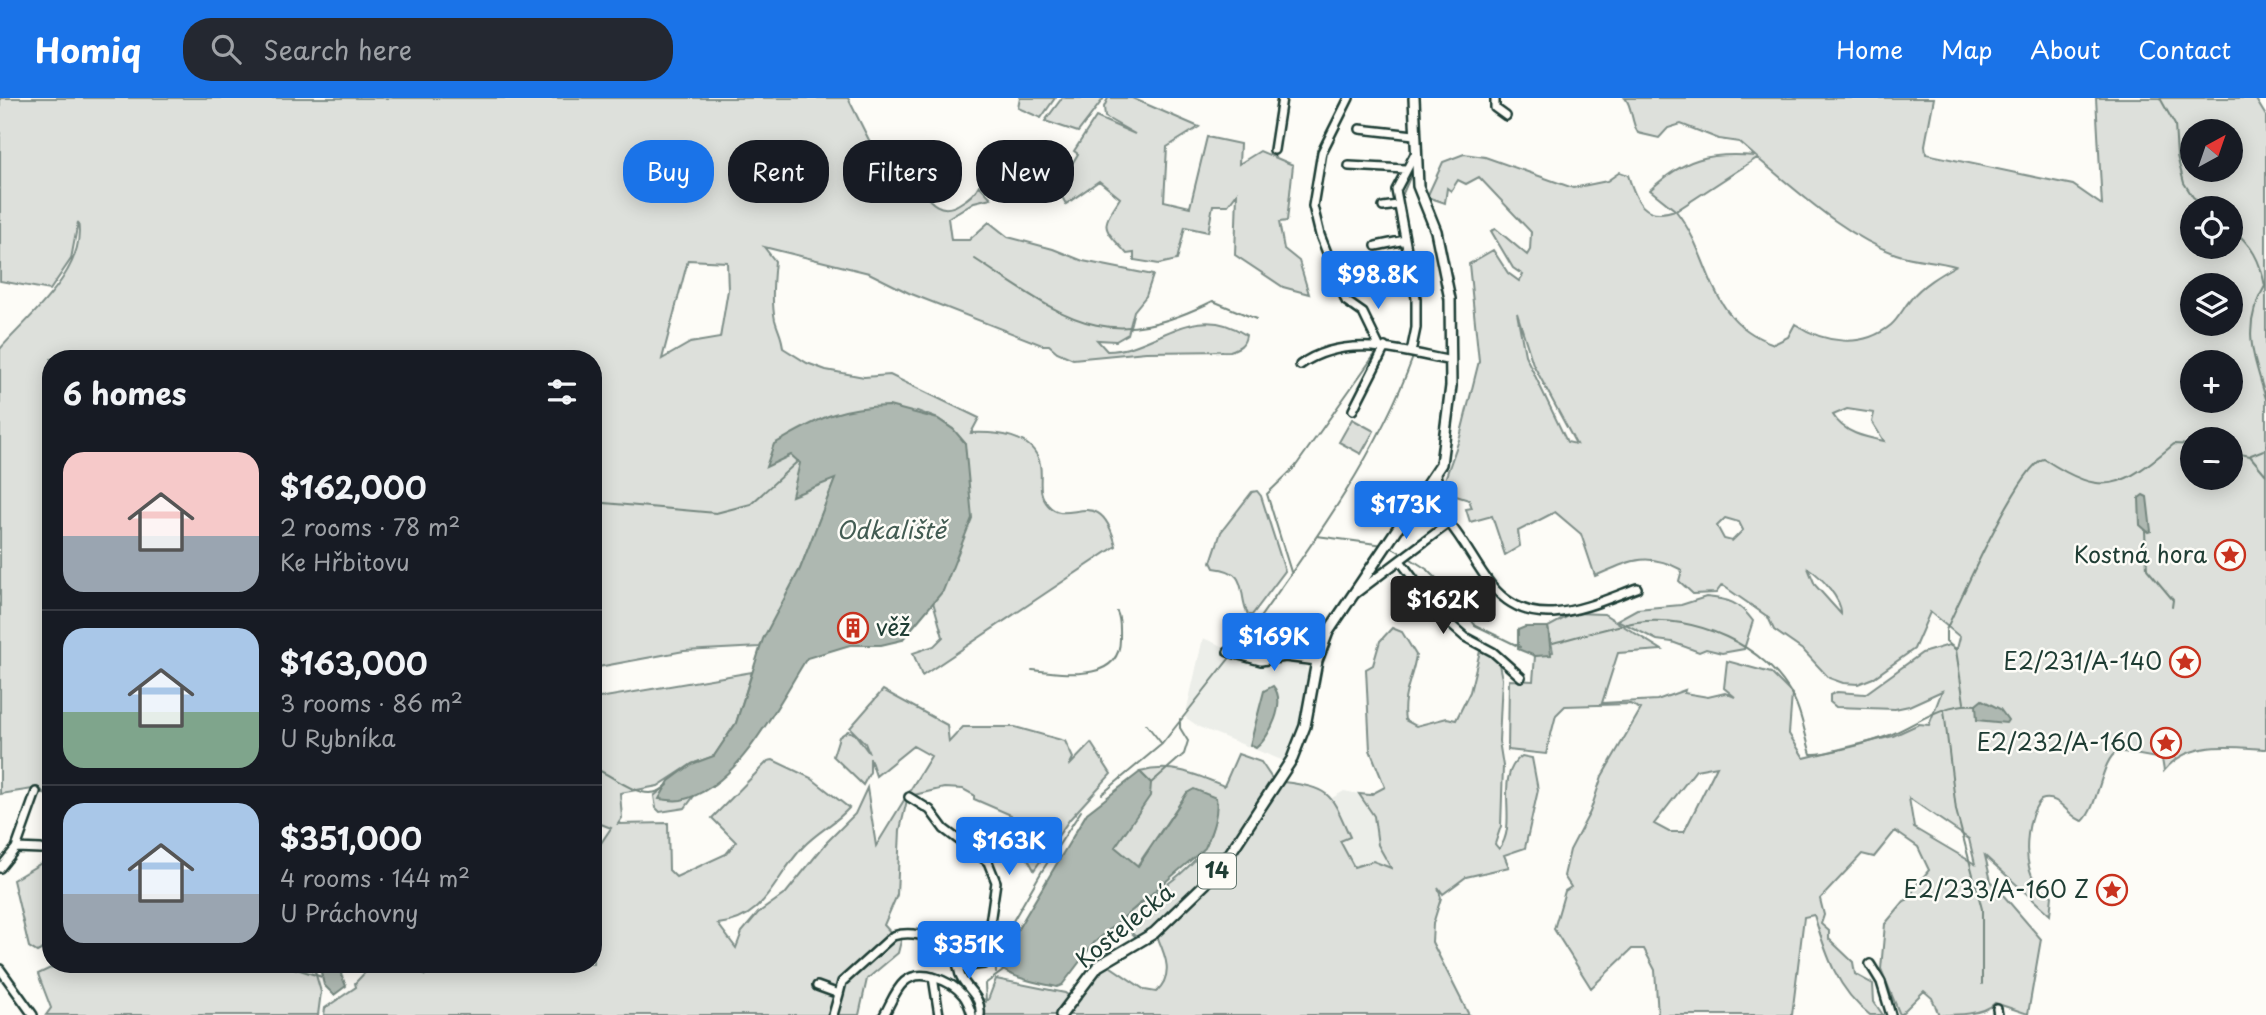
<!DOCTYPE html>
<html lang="en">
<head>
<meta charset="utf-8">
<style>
	:root { --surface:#171b24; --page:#242831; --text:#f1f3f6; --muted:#9ea1a6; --line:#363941; --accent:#1a73e8 }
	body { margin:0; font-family:"Playpen Sans",sans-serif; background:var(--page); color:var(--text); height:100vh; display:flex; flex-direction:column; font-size:26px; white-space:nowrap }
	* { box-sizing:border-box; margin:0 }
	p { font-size:23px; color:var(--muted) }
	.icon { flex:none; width:38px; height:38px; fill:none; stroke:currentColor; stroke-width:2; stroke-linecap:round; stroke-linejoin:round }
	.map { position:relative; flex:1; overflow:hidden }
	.details { position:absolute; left:42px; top:252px; width:560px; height:623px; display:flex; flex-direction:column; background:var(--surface); border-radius:28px; box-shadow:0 4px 18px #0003 }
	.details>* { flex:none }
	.top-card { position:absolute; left:623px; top:42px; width:665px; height:63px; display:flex; gap:14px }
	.needle { width:46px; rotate:40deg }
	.fabs { position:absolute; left:2180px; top:21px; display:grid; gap:14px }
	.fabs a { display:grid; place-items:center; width:63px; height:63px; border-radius:50%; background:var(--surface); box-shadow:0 4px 18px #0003; font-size:35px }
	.price { position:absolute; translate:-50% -60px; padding:0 16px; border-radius:7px; background:var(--accent); color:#fff; font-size:23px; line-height:46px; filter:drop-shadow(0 2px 4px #0008) }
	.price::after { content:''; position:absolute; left:50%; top:42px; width:21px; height:16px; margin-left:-10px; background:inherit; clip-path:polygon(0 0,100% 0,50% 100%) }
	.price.current { background:#222; color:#fff }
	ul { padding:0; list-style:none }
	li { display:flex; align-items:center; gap:21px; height:175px; padding:0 21px }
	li+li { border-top:2px solid var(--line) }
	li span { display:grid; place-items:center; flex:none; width:196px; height:140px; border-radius:21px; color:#555 }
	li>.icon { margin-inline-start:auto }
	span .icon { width:84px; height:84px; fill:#fffc; stroke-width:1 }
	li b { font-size:30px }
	h2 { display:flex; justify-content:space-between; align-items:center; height:84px; padding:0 21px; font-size:30px }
	.pill { padding:0 24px; border-radius:28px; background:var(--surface); box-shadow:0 4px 18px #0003; font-size:24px; line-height:63px }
	.pill.current { background:var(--accent); color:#fff }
	header { display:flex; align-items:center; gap:42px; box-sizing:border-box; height:98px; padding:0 35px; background:var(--accent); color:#fff }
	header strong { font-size:33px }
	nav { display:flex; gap:38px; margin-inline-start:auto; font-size:24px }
	.search { width:490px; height:63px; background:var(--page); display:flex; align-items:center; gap:18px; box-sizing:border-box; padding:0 24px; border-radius:28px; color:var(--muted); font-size:26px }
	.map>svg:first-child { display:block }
	.built { fill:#eceee9 }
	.green { fill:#dde0db; stroke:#7e8e88; stroke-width:2; fill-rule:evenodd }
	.water { fill:#aeb8b1; stroke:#75877f; stroke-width:2 }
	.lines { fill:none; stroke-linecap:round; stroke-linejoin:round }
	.stream { stroke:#75877f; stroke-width:2 }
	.minor-casing { stroke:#1f3d34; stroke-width:12 }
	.major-casing { stroke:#1f3d34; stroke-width:14 }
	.minor { stroke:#fdfcf7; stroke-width:7 }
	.major { stroke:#fdfcf7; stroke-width:9 }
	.labels { text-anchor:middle; stroke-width:5; stroke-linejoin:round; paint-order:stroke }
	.shield { fill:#fdfcf7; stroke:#62766e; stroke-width:2 }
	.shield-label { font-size:21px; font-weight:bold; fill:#1f3d34 }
	.poi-label { font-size:23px; fill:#1f3d34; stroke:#fdfcf7; text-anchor:end }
	.street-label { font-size:23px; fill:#1f3d34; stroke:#fdfcf7 }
	.water-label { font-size:24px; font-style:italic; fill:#435c53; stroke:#fdfcf7 }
</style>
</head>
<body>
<header>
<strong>Homiq</strong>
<div class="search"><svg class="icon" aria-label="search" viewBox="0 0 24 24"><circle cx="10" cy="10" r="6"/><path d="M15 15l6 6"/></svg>Search here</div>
<nav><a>Home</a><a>Map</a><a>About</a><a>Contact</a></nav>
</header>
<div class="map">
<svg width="2266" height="917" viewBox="0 0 2266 917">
	<rect width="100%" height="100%" fill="#fdfcf7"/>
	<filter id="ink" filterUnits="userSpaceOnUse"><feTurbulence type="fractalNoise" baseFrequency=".0143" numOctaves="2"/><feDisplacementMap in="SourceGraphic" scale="14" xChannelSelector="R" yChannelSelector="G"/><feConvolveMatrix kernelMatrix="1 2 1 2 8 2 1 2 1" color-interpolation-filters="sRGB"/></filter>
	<g filter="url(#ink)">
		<!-- built -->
		<path class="built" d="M 1203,540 L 1239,555 L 1259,558 L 1294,556 L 1309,574 L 1298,629 L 1284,663 L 1199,629 L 1185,619 Z
			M 1344,693 L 1359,696 L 1374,718 L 1378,747 L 1392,771 L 1354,769 L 1340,742 L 1349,739 L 1332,700 Z"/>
		<!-- green -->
		<path class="green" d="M 0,0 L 848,0 L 884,72 C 891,74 900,74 906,77 C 923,88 933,122 959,106 C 968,101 975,96 979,87 L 991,100 L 974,104 L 948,120 L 951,142 L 969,142 L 989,124 L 1008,139 L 1053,151 L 1083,163 L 1153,177 L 1146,198 L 1134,213 L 1128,236 L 1116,243 L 1097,242 L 1107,253 C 1155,253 1193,201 1246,237 C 1245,247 1239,250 1230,253 L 1146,254 L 1073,261 L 1057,254 L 1049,247 L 1042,247 L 909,195 L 869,175 L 764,149 L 775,163 C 773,182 771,204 775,222 C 778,233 782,238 783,250 L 807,265 L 826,272 L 864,279 L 890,277 L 979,320 L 971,335 C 994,334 1034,336 1040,366 C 1043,382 1036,393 1048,407 C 1068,431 1100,383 1116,448 L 922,578 L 913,555 L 934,548 L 943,539 L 929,490 L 953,331 L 938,321 L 917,313 L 836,379 L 800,471 L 760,549 L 684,553 L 593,570 L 593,261 L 51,261 L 51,702 L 39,690 L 0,696 L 0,251 C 29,218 87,172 78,124 L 71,161 L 50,192 L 0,183 ZM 688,162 L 727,164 L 728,192 L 720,240 L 690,245 L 662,261 Z
			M 1020,0 L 1055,0 L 1041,20 L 1018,10 Z
			M 1062,0 L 1104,0 L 1078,34 L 1045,23 Z
			M 1108,0 L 1132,0 L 1199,29 L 1167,49 L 1164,103 L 1190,109 L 1207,39 L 1240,46 L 1239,66 L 1260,53 L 1293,67 L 1287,123 L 1279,124 L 1284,151 L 1299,163 L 1309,196 L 1283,189 L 1235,157 L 1237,95 L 1228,107 L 1213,107 L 1208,134 L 1185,129 L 1177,162 L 1159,166 L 1134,162 L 1134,155 L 1127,156 C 1102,128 1100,131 1120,100 L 1099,83 L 1066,106 L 1057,90 L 1078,56 L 1074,53 L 1096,19 L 1135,36 L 1105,19 L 1104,9 Z
			M 1625,0 L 1934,0 L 1925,47 L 1926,56 L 2073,87 L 2102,107 L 2096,0 L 2255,0 L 2266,18 L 2266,651 C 2230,649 2188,642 2164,673 L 2162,661 L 2118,653 C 2101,661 2099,708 2083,723 C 2068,720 2060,695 2041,702 C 2026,718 2022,764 2035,783 C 2039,789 2046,793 2052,798 L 2050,817 L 1985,758 L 1991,783 L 2041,841 L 2028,916 L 1995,905 C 1984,917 1956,917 1939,917 L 1932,900 L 1924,893 L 1900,917 L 1881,871 L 1885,826 L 1904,803 L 1911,800 L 1914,790 L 1929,772 L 1918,749 L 1895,733 L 1874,759 L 1862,756 L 1820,801 L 1824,817 L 1821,826 L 1829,833 L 1829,841 L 1853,864 L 1855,876 L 1873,886 L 1874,904 L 1883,917 L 1870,917 C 1837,892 1826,856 1814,817 L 1804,819 L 1792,917 L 1658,917 L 1655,872 L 1644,851 L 1632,851 L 1591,890 L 1554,831 L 1565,793 L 1571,789 L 1564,778 L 1570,752 L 1590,714 L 1602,678 L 1641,611 L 1630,606 L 1565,608 L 1556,617 L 1546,656 L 1508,652 L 1509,582 L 1533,583 L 1535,558 L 1553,554 L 1548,529 L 1574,515 L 1604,516 L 1662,552 L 1618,555 L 1602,605 L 1657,602 L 1685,592 L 1684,595 L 1708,599 L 1725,595 L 1735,599 L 1724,590 L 1727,563 L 1771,575 L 1792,596 L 1789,636 L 1804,660 L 1893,638 L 1919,626 L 1929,627 L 1942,593 L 1909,608 L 1895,611 L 1836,609 L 1830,604 L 1830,597 L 1837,594 L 1865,596 L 1922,555 L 1949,547 L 1957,551 L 1960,539 L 1930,514 L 1914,551 L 1873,580 L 1858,586 L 1843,585 L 1829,580 L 1804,553 L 1774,532 L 1768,519 L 1722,487 L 1716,495 L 1693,496 L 1679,483 L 1682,472 C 1646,453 1630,463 1595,478 L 1581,436 L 1555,414 L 1518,433 L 1520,448 L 1505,457 L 1492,418 L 1470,424 L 1466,411 L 1472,410 L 1469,402 L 1453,397 L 1443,387 L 1460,339 L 1479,263 L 1469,166 L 1493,152 L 1508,175 L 1519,183 L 1523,177 L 1513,170 L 1491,133 L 1496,131 L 1527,157 L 1530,152 L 1531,134 L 1479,79 L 1466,86 L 1458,82 L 1451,93 L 1447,90 L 1445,105 L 1427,99 L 1443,64 L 1464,56 L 1485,59 L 1573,90 L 1607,83 L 1620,74 L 1628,77 C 1636,103 1644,123 1675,112 L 1650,92 C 1685,60 1709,54 1755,58 L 1739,44 L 1719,41 L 1681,26 L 1668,30 L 1659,40 L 1638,35 C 1631,24 1632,7 1625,0 ZM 2193,33 L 2231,33 L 2231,72 L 2193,72 ZM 1757,60 C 1799,94 1845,138 1896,156 C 1915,163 1936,162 1955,168 C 1939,177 1922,187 1911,201 C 1904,209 1899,220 1891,227 C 1862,251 1824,245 1795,226 L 1788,239 L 1774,246 C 1705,222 1714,161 1676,113 ZM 2193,110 L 2231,110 L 2231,149 L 2193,149 ZM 2193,187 L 2231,187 L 2231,226 L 2193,226 ZM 1517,215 L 1533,266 L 1576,346 L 1567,344 L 1525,257 ZM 2193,264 L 2231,264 L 2231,303 L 2193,303 ZM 1847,311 L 1874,315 L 1872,324 L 1884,343 C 1864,339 1844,335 1833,317 ZM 2193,341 L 2231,341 L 2231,380 L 2193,380 ZM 1725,420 L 1739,424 L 1743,432 L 1732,443 L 1724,441 L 1717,428 ZM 1808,470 C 1822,479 1842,502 1841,516 L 1815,487 ZM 1717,668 L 1684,734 L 1669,734 L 1654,726 L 1696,672 ZM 1909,700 L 1969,741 L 1975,766 L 1914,730 Z
			M 1352,321 L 1374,333 L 1361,356 L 1339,344 Z
			M 1257,393 L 1261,398 L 1285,473 L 1252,517 L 1248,517 C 1237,493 1250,474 1214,470 L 1211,464 L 1221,434 L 1252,394 Z
			M 1706,499 C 1728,501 1739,504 1753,523 L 1744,551 L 1722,555 L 1706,551 L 1699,554 L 1672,544 L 1657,542 L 1617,522 L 1637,511 L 1681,507 Z
			M 1392,530 L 1402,534 L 1416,557 C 1413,580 1401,597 1405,622 L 1416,628 L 1447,620 L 1456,622 L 1470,594 L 1481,549 L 1498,561 L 1502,581 L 1499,643 L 1503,668 L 1501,728 L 1495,746 L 1499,751 C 1520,725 1492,679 1522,658 L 1532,660 L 1538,692 L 1525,750 L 1504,757 L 1509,769 L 1466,779 L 1443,796 L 1438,789 L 1441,800 L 1433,826 L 1432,844 L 1469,917 L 1067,917 L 1097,875 L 1108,867 L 1145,892 L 1156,894 C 1174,877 1166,859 1157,838 L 1222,774 L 1283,684 C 1332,690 1331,696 1350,739 L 1340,743 L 1354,769 L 1373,763 L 1391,770 L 1378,747 L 1374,718 L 1359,696 L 1370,697 L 1385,689 L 1370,652 L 1366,571 L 1373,567 L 1380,543 Z
			M 752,574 L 736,625 L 714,658 L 692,666 L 658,688 L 620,695 L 622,720 L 618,726 L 668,725 L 669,772 L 676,779 L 726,756 L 736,744 L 712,720 L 768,663 L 773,662 L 811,680 L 849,710 C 836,725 817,734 803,749 C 774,779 767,821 718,826 L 736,850 L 742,834 L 758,815 L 786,795 L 827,744 L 855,716 L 867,690 L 876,748 L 931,658 L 913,648 L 876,678 L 870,660 L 870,674 L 863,687 L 833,658 L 839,639 L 848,633 L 855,636 L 869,655 L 865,645 L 850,630 L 883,592 L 947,627 L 949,644 L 963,629 L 1015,629 L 1065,643 L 1073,660 L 1069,668 L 1091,645 L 1111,676 L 1070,721 L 1034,772 L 1021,748 L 1002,741 L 1011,717 L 974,701 L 974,697 L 963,691 L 944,690 L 914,697 L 907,702 L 900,732 L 897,797 L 884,827 L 893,837 L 902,839 L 898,855 L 867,881 L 859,917 L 324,917 L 325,910 L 356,889 L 355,885 L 373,866 L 431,866 L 424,878 L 434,866 L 593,866 L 593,757 L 611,730 L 601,726 L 593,741 L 593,601 Z
			M 1238,656 L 1261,664 L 1273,682 C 1235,739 1197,802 1138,841 L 1119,823 C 1143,801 1190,776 1206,747 C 1213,734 1214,720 1217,705 L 1187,695 L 1137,768 L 1114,749 L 1151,685 L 1140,674 C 1171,665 1195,676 1224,688 Z
			M 682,675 L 697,694 L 685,710 L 660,714 L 656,710 L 654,698 Z
			M 51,755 L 51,847 L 37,854 L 29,849 L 13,782 L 48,761 Z
			M 59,866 L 318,866 L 314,870 L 321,894 L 318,917 L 46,917 L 51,910 L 38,876 Z
			M 996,881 L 1065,895 L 1069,898 L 1056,917 L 983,917 L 981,901 L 988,902 Z"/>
		<!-- water -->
		<path class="water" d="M 889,308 L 938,321 L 954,332 L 965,345 L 972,420 L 943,493 L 902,542 L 881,547 L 850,547 L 807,560 C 778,605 738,691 681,702 C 675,703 666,702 659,701 L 669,683 L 692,666 L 714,658 L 736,625 L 763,541 L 800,471 L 835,381 L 792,398 L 800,365 L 791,357 L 766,369 L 774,346 C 819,321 836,309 889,308 Z
			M 2143,397 L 2147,399 L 2151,433 L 2148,434 L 2140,427 L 2139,400 Z
			M 1525,529 L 1548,529 L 1551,557 L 1535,558 L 1518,551 L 1518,532 Z
			M 1273,588 C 1287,604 1270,639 1256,650 L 1250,647 L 1264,593 Z
			M 1982,602 L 2000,611 L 2008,622 L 2006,625 L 1977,622 L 1976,607 Z
			M 1140,674 L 1151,685 L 1150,698 L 1115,749 L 1138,768 L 1187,695 L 1194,691 L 1216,700 C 1219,717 1211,735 1205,750 L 1094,845 L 1062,887 L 1057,889 C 1038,885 1017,881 1001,871 L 1009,846 L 1087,715 Z
			M 337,866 L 346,888 L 334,897 L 324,887 L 319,866 Z"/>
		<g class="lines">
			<!-- stream -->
			<path class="stream" d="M 2160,0 L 2175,27 L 2177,58 L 2184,85 L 2193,99 L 2207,110
				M 1419,16 L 1420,0
				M 1420,39 L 1420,61
				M 1401,100 L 1413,72
				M 2231,130 C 2252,147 2260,162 2265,188 C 2240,230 2254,258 2266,301
				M 975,161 C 1067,221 1105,257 1213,203 L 1256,221
				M 1413,167 L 1419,199
				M 2231,354 L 2250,358 L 2266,377
				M 2251,357 L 2266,351
				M 593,404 L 716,415 L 751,406 L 798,363
				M 2145,433 L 2147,471 L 2173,502 L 2172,509
				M 1317,438 L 1384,447
				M 1389,448 L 1403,456
				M 1411,461 L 1428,472 L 1448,492 L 1475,527 L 1520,549
				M 1291,474 L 1267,396 L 1295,369 L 1378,252
				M 1553,545 C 1580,538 1609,529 1637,524 C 1694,516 1766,547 1793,599 C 1802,615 1805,638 1811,656 C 1830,656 1872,644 1890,637 C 1919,625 1943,604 1976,607
				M 1236,553 C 1302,460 1374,366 1413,259
				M 1032,572 C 1062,575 1121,586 1120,540 C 1120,531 1121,522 1117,514
				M 1964,605 L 1956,552 L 1946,543 L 1946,532 C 1959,505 2021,364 2044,361 C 2105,401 2122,389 2174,346 L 2193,347
				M 1944,612 L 1956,712 L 1982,811 L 1982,886
				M 1146,626 L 1162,646
				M 593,670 C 616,677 644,710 668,687
				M 1151,685 L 1184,656 L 1188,643 L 1180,630 L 1180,621
				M 1102,696 L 1162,646 L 1232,557
				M 281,866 L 322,879
				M 996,875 L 995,854 L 1042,773 L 1081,713
				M 986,904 L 985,886 L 1003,873"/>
			<!-- minor casing -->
			<g class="minor-casing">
				<path id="minor" d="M 1349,0 L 1322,54 L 1313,108 L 1320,137 L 1346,203 L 1363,215 L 1379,248
					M 1495,0 L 1495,10 L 1506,18
					M 1360,31 L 1414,37
					M 1274,52 L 1282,0
					M 1349,68 L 1405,71
					M 1383,109 L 1397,107
					M 1376,148 L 1405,142
					M 1411,254 L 1416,230 L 1416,200 L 1396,92 L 1415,56
					M 1300,267 C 1345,235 1401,253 1451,263
					M 1353,312 L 1385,249
					M 1449,425 C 1465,444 1476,468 1492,488 C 1533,537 1588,508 1637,490
					M 1401,464 L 1442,519 L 1465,539 L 1493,554 L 1521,579
					M 1355,496 L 1449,425 L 1436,377
					M 1228,554 L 1261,563 L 1285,559 L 1317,563
					M 909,699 L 930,712 L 944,731 L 988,764 L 996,784 L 984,866 L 959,869
					M 16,750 L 41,751
					M 0,770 L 16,750 L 36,694
					M 1870,866 L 1881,884 L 1891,917
					M 0,871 L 33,917
					M 933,879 L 939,917
					M 817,888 L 839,896 L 842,884 L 893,838 C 916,831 944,842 956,863 C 959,868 958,874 961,879 C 968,893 982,899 980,917
					M 1997,911 L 1998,917
					M 833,917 L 839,896
					M 884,917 C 890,907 895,892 904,884 C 920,869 951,883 963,897 C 968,903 970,910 972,917"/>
			</g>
			<!-- major casing -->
			<g class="major-casing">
				<path id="major" d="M 1061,917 L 1098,868 L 1154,835 L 1205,786 L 1227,760 L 1292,661 L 1305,628 L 1317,563 L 1328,534 L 1441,366 L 1451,288 L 1450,201 L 1436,133 L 1418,88 L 1414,0"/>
			</g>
			<!-- minor -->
			<use href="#minor" class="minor"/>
			<!-- major -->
			<use href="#major" class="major"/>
		</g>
	</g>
	<!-- icons -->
	<defs>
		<g id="sight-ring" transform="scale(1.575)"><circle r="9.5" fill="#fdfcf7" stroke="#c8321e" stroke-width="1.5"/><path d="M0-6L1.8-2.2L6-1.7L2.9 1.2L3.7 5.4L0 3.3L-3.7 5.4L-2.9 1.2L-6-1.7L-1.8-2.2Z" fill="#c8321e"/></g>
		<g id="building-ring" transform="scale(1.575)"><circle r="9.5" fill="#fdfcf7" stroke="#c8321e" stroke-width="1.5"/><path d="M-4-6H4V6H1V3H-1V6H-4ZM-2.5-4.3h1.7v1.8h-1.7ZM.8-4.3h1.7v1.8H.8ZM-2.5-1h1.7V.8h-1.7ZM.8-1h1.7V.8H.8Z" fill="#c8321e"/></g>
	</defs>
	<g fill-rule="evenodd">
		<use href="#sight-ring" x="2230" y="457"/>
		<use href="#building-ring" x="853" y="530"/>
		<use href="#sight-ring" x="2185" y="564"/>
		<use href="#sight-ring" x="2166" y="645"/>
		<use href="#sight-ring" x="2112" y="792"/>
	</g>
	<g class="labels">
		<!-- shield labels -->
		<rect class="shield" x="1198" y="755.5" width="38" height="35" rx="5"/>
		<g class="shield-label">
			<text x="1217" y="780">14</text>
		</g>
		<!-- poi labels -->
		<g class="poi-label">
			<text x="2207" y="465">Kostná hora</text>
			<text x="876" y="538" text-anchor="start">věž</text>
			<text x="2162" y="572">E2/231/A-140</text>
			<text x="2143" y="653">E2/232/A-160</text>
			<text x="2089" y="800">E2/233/A-160 Z</text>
		</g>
		<!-- street labels -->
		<g class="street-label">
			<text transform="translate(1125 828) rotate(-39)" y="8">Kostelecká</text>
		</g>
		<!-- water labels -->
		<g class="water-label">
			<text x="891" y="441">Odkaliště</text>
		</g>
	</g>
</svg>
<div class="fabs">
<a><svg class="needle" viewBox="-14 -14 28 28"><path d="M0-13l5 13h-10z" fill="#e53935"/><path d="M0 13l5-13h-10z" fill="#9ea1a6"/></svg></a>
<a><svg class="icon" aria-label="locate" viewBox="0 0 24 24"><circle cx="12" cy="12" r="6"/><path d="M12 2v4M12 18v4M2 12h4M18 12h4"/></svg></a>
<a><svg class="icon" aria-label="layers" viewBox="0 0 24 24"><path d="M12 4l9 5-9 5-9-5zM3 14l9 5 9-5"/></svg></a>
<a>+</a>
<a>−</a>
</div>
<b class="price" style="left:1378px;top:213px">$98.8K</b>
<b class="price" style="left:1406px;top:443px">$173K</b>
<b class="price current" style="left:1443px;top:538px">$162K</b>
<b class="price" style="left:1274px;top:575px">$169K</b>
<b class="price" style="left:1009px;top:779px">$163K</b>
<b class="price" style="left:969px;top:883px">$351K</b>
<div class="top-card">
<a class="pill current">Buy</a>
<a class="pill">Rent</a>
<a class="pill">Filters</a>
<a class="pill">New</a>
</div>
<section class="details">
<h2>6 homes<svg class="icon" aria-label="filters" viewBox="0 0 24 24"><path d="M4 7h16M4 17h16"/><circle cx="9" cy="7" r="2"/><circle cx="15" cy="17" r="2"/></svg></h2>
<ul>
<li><span style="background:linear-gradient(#f6c9c9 60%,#9aa5b1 0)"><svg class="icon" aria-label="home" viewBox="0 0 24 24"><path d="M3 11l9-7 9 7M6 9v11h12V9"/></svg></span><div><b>$162,000</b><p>2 rooms · 78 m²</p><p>Ke Hřbitovu</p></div></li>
<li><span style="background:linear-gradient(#a9c7e8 60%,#7fa58c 0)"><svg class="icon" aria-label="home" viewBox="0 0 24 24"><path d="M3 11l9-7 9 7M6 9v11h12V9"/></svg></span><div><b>$163,000</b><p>3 rooms · 86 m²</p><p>U Rybníka</p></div></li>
<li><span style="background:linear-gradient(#a9c7e8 65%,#9aa5b1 0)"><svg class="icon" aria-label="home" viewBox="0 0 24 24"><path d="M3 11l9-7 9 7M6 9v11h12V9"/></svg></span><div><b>$351,000</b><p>4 rooms · 144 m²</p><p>U Práchovny</p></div></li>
</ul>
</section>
</div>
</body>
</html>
